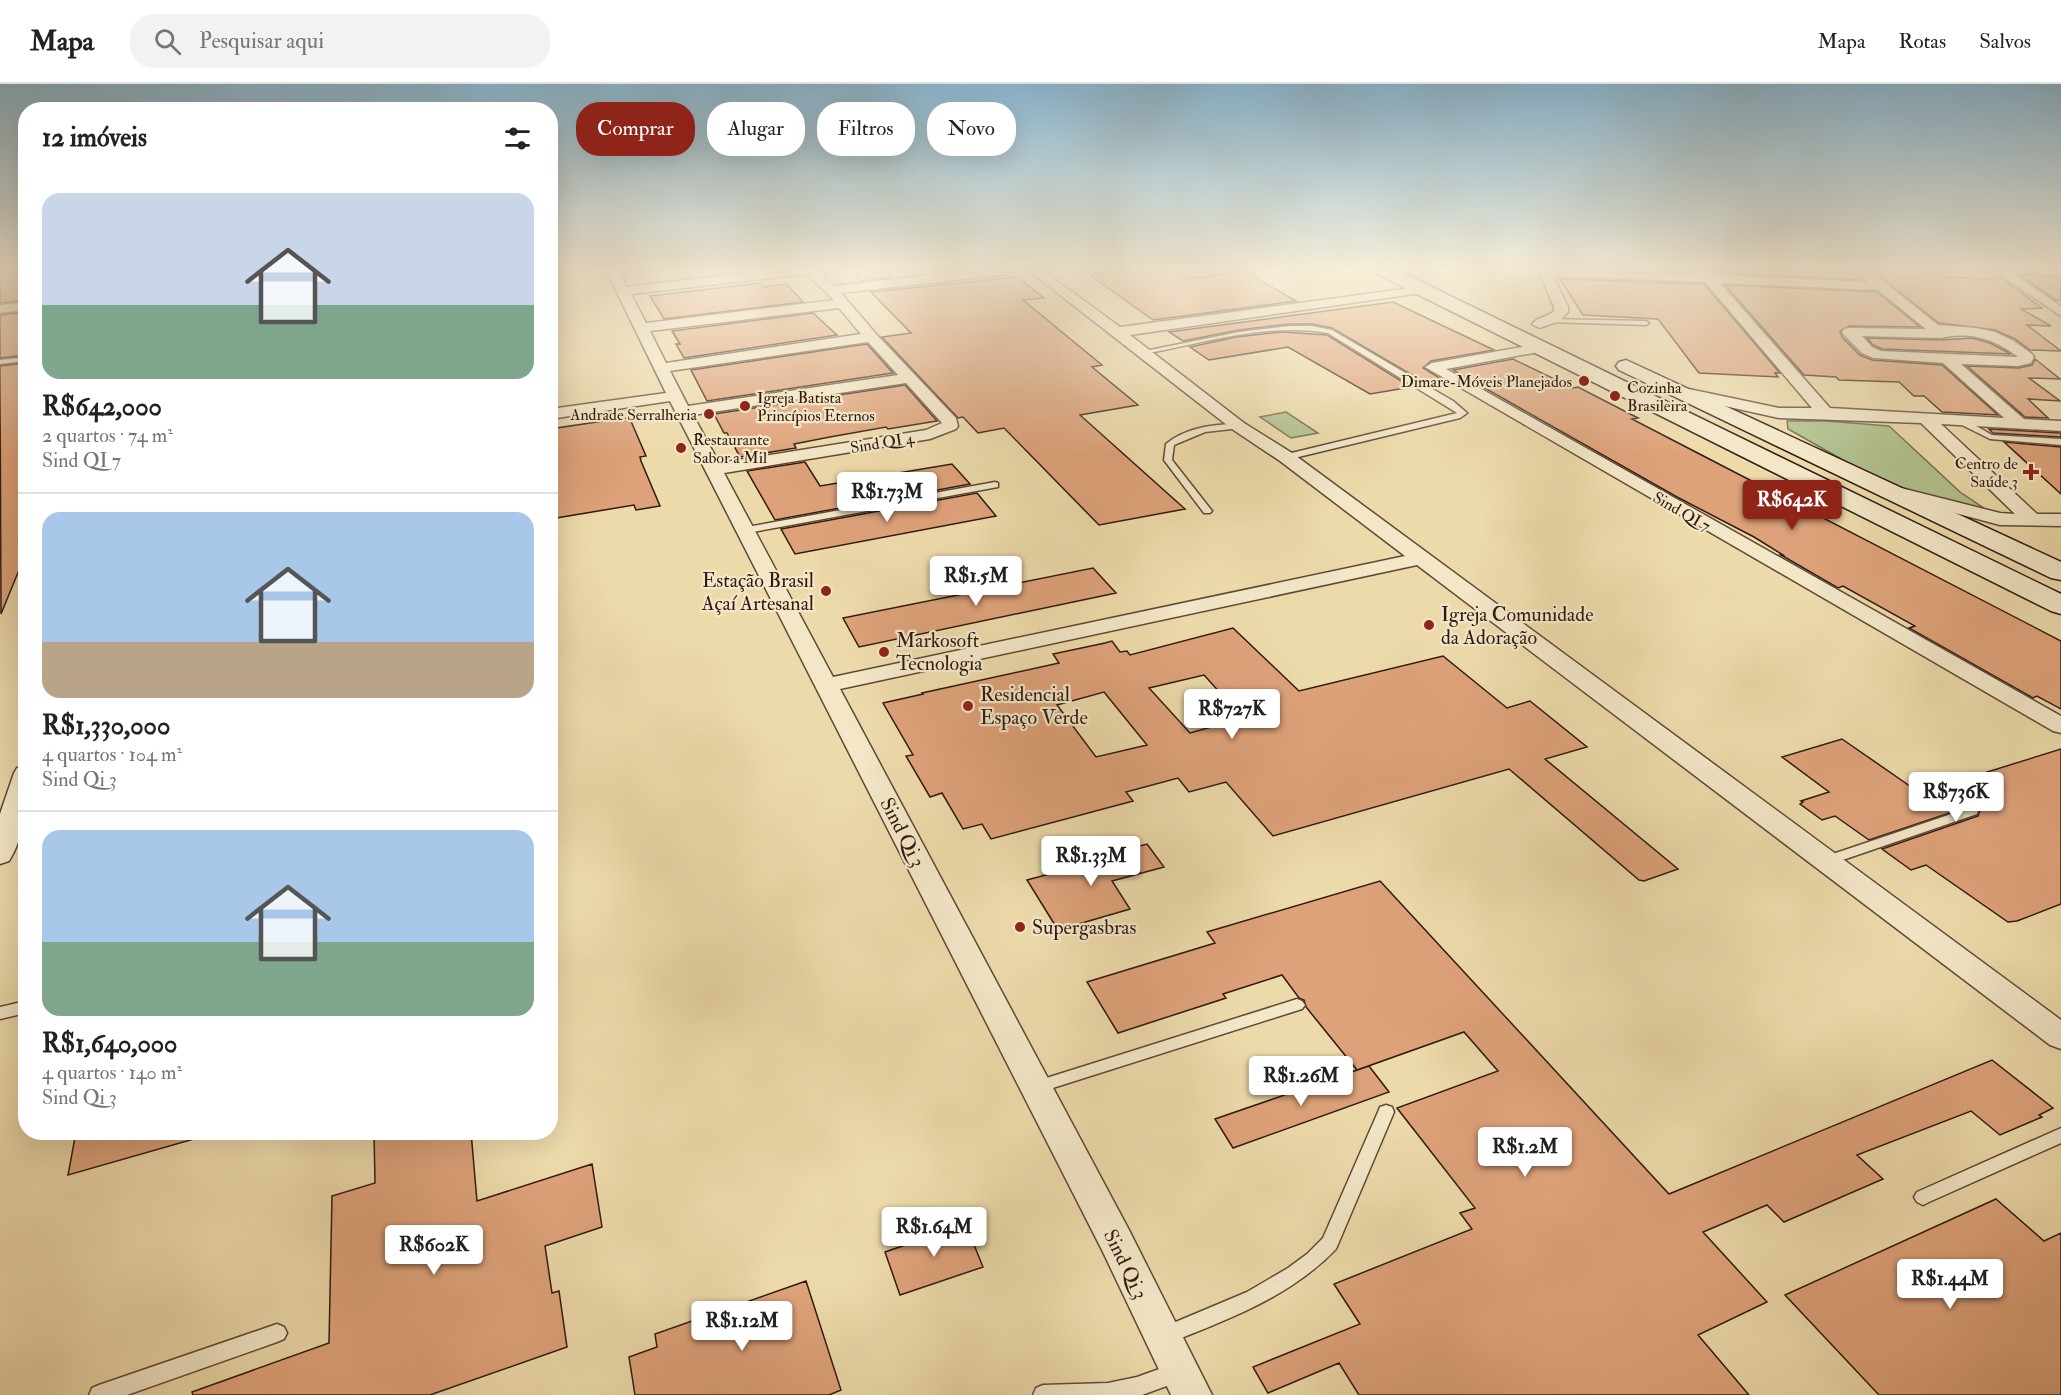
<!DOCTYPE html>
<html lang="pt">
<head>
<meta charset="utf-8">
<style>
	:root { --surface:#fff; --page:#f2f2f2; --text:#222; --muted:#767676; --line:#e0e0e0; --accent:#8f2418 }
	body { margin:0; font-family:"IM FELL Double Pica",serif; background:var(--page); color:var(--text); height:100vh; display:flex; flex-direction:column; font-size:22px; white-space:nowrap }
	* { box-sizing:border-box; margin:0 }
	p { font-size:20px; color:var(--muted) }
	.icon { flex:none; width:33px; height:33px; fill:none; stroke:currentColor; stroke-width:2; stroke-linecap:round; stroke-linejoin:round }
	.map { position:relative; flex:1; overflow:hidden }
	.panel { position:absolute; left:18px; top:18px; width:540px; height:1038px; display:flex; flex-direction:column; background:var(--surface); border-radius:24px; box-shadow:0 6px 24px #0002 }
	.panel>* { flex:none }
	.guide { position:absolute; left:576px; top:18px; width:570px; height:54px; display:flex; gap:12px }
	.price { position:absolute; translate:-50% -51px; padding:0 14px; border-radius:6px; background:#fff; color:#222; font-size:20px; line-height:39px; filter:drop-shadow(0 2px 3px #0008) }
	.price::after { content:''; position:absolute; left:50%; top:36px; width:18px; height:14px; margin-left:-9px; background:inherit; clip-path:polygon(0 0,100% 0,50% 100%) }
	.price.on { background:var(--accent); color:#fff }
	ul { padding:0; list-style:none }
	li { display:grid; align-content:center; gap:12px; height:318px; padding:0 24px }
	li+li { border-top:2px solid var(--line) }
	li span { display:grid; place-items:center; height:186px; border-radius:18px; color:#555 }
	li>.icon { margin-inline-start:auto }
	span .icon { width:108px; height:108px; fill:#fffc; stroke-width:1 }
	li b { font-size:26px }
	h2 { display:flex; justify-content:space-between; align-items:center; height:72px; padding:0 24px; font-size:26px }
	.pill { padding:0 21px; border-radius:24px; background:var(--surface); box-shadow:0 6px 24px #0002; font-size:21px; line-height:54px }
	.pill.on { background:var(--accent); color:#fff }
	header { display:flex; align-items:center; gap:36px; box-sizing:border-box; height:84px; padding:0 30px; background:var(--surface); border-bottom:2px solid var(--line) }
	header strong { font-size:28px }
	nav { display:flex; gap:33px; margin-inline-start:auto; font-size:21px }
	.search { width:420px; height:54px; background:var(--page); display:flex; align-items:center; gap:15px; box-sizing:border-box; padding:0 21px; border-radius:24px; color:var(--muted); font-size:22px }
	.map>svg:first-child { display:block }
	.green { fill:#b1c18e; stroke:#706d4f; stroke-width:1.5 }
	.building { fill:#dea27a; stroke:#2f1910; stroke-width:1.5; fill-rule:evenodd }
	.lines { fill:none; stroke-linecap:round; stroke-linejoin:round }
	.lane-casing { stroke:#5e4936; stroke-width:3 }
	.street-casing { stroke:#5e4936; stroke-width:3 }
	.secondary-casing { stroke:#2f1910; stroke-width:3 }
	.lane { fill:#f3e7c8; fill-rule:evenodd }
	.street { fill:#f3e7c8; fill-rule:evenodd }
	.secondary { fill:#f3e7c8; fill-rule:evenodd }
	.poi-dot { fill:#8f2418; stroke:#f3e7c8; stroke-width:2 }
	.labels { text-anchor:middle; stroke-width:4.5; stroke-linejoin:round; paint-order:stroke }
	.far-poi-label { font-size:16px; fill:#2f1910; stroke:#f3e7c8; text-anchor:end }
	.far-street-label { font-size:16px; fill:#2f1910; stroke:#f3e7c8 }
	.poi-label { font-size:20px; fill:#2f1910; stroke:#f3e7c8; text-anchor:start }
	.street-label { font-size:20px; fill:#2f1910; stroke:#f3e7c8 }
</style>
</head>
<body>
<header>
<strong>Mapa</strong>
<div class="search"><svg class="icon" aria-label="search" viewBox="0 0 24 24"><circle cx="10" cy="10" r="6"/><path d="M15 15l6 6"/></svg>Pesquisar aqui</div>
<nav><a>Mapa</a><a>Rotas</a><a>Salvos</a></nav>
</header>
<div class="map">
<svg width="2061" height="1311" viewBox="0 0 2061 1311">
	<rect width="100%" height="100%" fill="#eddaaa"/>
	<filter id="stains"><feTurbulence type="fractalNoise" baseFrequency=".00333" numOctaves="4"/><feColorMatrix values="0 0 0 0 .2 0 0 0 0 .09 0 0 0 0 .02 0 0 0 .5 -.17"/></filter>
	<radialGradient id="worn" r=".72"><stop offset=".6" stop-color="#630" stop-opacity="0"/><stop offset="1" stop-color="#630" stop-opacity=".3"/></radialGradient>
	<!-- green -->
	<path class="green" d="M 1286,328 L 1318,349 L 1291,354 L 1260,333 Z
		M 1787,337 L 1826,337 L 1889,342 L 1960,408 L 2000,435 L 1882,398 L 1788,345 Z"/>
	<!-- building -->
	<path class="building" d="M 0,186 L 26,186 L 26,216 L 0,219 Z
		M 852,186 L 885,186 L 892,193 L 861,197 Z
		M 1131,186 L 1174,186 L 1188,195 L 1244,187 L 1296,217 L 1153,236 L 1090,191 Z
		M 1711,186 L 1868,186 L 1861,192 L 1863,196 L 1714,189 Z
		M 1871,186 L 1936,186 L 1945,193 L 1989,195 L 2000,193 L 2042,224 L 2021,225 L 2051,242 L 2027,241 L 2061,267 L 2030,266 L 2015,255 L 1995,246 L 1939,239 Z
		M 2018,190 L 2061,193 L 2061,216 L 2056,216 Z
		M 1017,193 L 1044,214 L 1023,216 L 1102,281 L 1092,283 L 1138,321 L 1080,331 L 1185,425 L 1099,441 L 1004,344 L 978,349 L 963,333 L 958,334 L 882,253 L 911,249 L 871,208 Z
		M 1560,195 L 1704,200 L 1780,289 L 1775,289 L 1778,293 L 1699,289 L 1658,235 L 1583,231 Z
		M 760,199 L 764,203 L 787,200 L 803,218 L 664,235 L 650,212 Z
		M 1725,201 L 1877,208 L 1920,243 L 1849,242 L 1840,247 L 1842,253 L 1860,271 L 1872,276 L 1942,281 L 1998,331 L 1942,328 L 1924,312 L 1914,312 L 1899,298 L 1839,296 L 1836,293 L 1804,291 Z
		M 1393,218 L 1494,266 L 1431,277 L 1423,284 L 1446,298 L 1429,301 L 1332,244 L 1312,240 L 1290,240 L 1239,246 L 1183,257 L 1169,248 Z
		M 26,228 L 26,271 L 0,274 L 0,231 Z
		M 813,229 L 837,251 L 684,274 L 676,260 L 680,260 L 672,247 Z
		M 1282,248 L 1327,251 L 1411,303 L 1370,310 L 1288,263 L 1209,276 L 1190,263 L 1236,253 Z
		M 1867,254 L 1941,256 L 1972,254 L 1990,259 L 2011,270 L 1882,265 L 1873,261 Z
		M 867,260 L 893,289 L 707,317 L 691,286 Z
		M 1513,275 L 1573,304 L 1578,303 L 1638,334 L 1632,335 L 2061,557 L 2061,625 L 2037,612 L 2033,614 L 1909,544 L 1915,542 L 1843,502 L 1838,504 L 1781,471 L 1783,471 L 1754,453 L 1677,413 L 1453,286 Z
		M 2035,275 L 2060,295 L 2029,294 L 2060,317 L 2028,315 L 2048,334 L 2025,333 L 1967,282 L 2019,284 L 2032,281 Z
		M 26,279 L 26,469 L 1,530 L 0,282 Z
		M 905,301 L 937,337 L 888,345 L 886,343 L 830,353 L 794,360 L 796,364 L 740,373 L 727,349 L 724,349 L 714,330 Z
		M 624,334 L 630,335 L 646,372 L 640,373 L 641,377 L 660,422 L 636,426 L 634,421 L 550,435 L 550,345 Z
		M 1989,345 L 2061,349 L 2061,353 L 1993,349 Z
		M 2004,358 L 2061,363 L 2061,410 Z
		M 805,378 L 820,402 L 952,380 L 970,400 L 775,436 L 747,387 Z
		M 977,409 L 996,432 L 795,470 L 781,445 Z
		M 1093,484 L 1116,509 L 859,563 L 843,534 Z
		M 1233,544 L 1299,607 L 1443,572 L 1507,624 L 1530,617 L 1587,663 L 1545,675 L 1678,785 L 1644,797 L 1639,796 L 1509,685 L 1273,752 L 1226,698 L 1189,708 L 1178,694 L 1126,708 L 1133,717 L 991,755 L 982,740 L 963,745 L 942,709 L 930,713 L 906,672 L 913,671 L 883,619 L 923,610 L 922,609 L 1059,579 L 1053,570 L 1105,559 L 1112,557 L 1120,568 L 1127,567 L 1130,571 ZM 1204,591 L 1243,634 L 1190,649 L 1149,604 ZM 1104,608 L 1147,661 L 1096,673 L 1057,621 Z
		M 1842,655 L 1920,709 L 2061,665 L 2061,820 L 2017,837 L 2008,838 L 1926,781 L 1911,786 L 1882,765 L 1978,732 L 1980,726 L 1973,721 L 1869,756 L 1835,732 L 1822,736 L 1800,720 L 1803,718 L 1801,717 L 1829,708 L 1782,673 Z
		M 1147,760 L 1164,783 L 1112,797 L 1130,825 L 1058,846 L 1027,796 L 1083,781 L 1081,778 Z
		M 1380,797 L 1669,1110 L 1992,976 L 2053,1024 L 2039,1031 L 2042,1033 L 2000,1051 L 1971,1027 L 1857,1071 L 1883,1095 L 1784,1138 L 1767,1121 L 1703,1148 L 1767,1218 L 1698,1251 L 1749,1311 L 1359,1311 L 1339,1279 L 1268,1309 L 1253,1283 L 1360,1240 L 1334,1200 L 1472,1145 L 1460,1129 L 1475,1124 L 1397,1024 L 1498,987 L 1464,948 L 1357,986 L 1306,923 L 1304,916 L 1299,914 L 1282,891 L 1223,910 L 1226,914 L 1118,949 L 1087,898 L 1215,859 L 1207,848 Z
		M 1369,982 L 1389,1008 L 1233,1064 L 1215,1035 Z
		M 76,1048 L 193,1048 L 194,1055 L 68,1091 Z
		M 374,1048 L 471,1048 L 477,1117 L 592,1080 L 602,1143 L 545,1162 L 552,1209 L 559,1207 L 567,1263 L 430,1311 L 193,1311 L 192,1308 L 329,1259 L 332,1112 L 375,1099 Z
		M 1996,1115 L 2044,1157 L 2061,1149 L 2061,1311 L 1879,1311 L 1785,1211 Z
		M 964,1136 L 983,1183 L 900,1211 L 885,1168 L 908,1160 L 906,1156 Z
		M 806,1197 L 841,1306 L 829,1311 L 635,1311 L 629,1273 L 657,1263 L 655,1250 Z"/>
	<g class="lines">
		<!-- lane casing -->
		<g class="lane-casing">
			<path id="lane" d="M 567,186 L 588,186 L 550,192 L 550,188 Z
				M 1547,235 L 1646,237 L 1649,239 L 1646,241 L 1549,238 L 1547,237 Z
				M 1290,242 L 1312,242 L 1332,246 L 1453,317 L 1467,329 L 1460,334 L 1286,376 L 1282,373 L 1283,371 L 1457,329 L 1328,249 C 1268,238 1203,259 1144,270 L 1140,268 L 1239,248 Z
				M 26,273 L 26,277 L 0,280 L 0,276 Z
				M 1958,335 L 1964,335 L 1992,351 L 2061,355 L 2061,361 L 1990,355 L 1958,339 Z
				M 1238,340 L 1242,342 L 1241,344 L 1205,348 L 1174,361 L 1172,376 L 1212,427 L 1210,429 L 1204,429 L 1164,376 L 1166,360 C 1185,344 1214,340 1238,340 Z
				M 995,398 L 998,399 L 998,403 L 747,449 L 742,446 L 747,443 Z
				M 1972,723 L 1978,727 L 1977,730 L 1831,780 L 1821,780 L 1819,777 L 1821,774 Z
				M 1297,915 L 1302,917 L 1305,921 L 1302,925 L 1037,1009 L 1031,1008 L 1029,1003 L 1031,998 L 1037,997 Z
				M 26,917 L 26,929 L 0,935 L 0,923 Z
				M 1386,1021 L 1392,1023 L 1394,1028 L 1336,1165 C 1290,1213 1227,1236 1166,1260 L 1159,1257 L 1156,1251 L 1159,1245 L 1247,1208 L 1288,1184 L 1307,1170 L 1323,1154 L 1378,1028 L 1380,1023 Z
				M 2061,1044 L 2061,1059 L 1929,1118 L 1923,1121 L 1917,1118 L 1914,1113 L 1917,1108 Z
				M 277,1240 L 284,1243 L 287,1249 L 284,1255 L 277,1258 L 127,1311 L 89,1311 L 92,1304 L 99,1301 Z
				M 1176,1279 L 1183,1282 L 1186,1289 L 1183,1296 L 1142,1311 L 1033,1311 L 1036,1304 L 1043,1301 L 1108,1299 L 1137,1293 Z"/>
		</g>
		<!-- street casing -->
		<g class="street-casing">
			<path id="street" d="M 606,186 L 618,186 L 627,203 L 770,186 L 817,186 L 835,202 L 974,186 L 1015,186 L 1009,190 L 841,209 L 876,250 L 956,334 L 958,342 L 956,345 L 930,355 L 724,389 L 833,593 L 1405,472 L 1280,377 L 1232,345 L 1028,186 L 1042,186 L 1120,243 L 1426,202 L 1428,205 L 1426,208 L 1421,209 L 1130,251 L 1244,339 L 1292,369 L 2061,936 L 2061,965 L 2050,961 L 1417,481 L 840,605 L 1129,1146 L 1212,1311 L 1171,1311 L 1103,1168 L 670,317 L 550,335 L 550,325 L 666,309 ZM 796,191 L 809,192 L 834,216 L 646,239 L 631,210 ZM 839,224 L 861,250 L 666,279 L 650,247 ZM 868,258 L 898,291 L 688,322 L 670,287 ZM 906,299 L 942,339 L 926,346 L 719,379 L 693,331 Z
				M 1538,186 L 1698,191 L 1698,186 L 1708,186 L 1713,191 L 1868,198 L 1863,192 L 1869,188 L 1873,189 L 1938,241 L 1976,244 L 1995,248 L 2014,257 L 2032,270 L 2034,273 L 2031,279 L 2018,282 L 1961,280 L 2024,335 L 2061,337 L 2061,347 L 1941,340 L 2037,430 L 2061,430 L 2061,442 L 2000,441 L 1895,413 L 1892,409 L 1895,405 L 1901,404 L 2000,429 L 2015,430 L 1921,339 L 1779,334 L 1679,312 L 1676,309 L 1679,306 L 1684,304 L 1779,324 L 1812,324 L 1705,198 L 1553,192 L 1568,223 L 1568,228 L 1560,237 L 1539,244 L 1532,240 C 1537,233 1548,233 1554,227 L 1554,223 ZM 1720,199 L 1878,206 L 1926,245 L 1849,244 L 1844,245 L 1842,248 L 1844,251 L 1862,269 L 1873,274 L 1943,279 L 2004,334 L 1830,324 ZM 1862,252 L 1941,254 C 1970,247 1995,255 2018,273 L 1881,267 L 1872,263 Z
				M 1993,186 L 2008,186 L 2061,222 L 2061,232 Z
				M 2029,186 L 2061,186 L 2061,191 L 2035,190 Z
				M 26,218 L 26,226 L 0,229 L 0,221 Z
				M 1539,260 L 1546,264 L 1544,267 L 1446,285 L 2061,632 L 2061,649 L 2053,647 L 1425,283 L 1432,279 Z
				M 26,682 C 26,714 27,749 9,777 L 0,780 L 0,730 L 14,689 L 17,684 Z"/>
		</g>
		<!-- secondary casing -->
		<g class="secondary-casing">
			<path id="secondary" d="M 1374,186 L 1397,186 L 2061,510 L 2061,530 L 2051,527 L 1377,190 Z
				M 1626,276 L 2061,478 L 2061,496 L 2051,494 L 1619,286 L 1616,282 L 1619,278 Z"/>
		</g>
		<!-- lane -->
		<use href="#lane" class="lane"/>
		<!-- street -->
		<use href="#street" class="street"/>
		<!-- secondary -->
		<use href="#secondary" class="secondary"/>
	</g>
	<!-- sky -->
	<linearGradient id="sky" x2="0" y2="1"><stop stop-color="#89b6d1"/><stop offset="0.5" stop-color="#f7eed9"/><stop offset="1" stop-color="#f7eed9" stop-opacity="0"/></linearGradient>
	<rect width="2061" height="370" fill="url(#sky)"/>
	<!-- markers -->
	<g class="poi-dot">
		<circle cx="1584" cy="297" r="6"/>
		<circle cx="1615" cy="312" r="6"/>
		<circle cx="745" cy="322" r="6"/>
		<circle cx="709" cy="330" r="6"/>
		<circle cx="681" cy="364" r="6"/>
		<path d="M2028 379h6v6h6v6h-6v6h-6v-6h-6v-6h6z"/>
		<circle cx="826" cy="507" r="6"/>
		<circle cx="1429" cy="541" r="6"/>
		<circle cx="884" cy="568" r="6"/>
		<circle cx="968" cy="622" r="6"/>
		<circle cx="1020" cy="843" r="6"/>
	</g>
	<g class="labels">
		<!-- far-poi labels -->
		<g class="far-poi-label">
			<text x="1572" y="303">Dimare-Móveis Planejados</text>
			<text x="1627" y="309" text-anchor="start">Cozinha<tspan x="1627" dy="18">Brasileira</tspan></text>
			<text x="757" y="319" text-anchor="start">Igreja Batista<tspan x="757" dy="18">Princípios Eternos</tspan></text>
			<text x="697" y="336">Andrade Serralheria</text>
			<text x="693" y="361" text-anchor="start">Restaurante<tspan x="693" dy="18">Sabor a Mil</tspan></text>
			<text x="2018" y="385">Centro de<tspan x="2018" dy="18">Saúde 3</tspan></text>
		</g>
		<!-- far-street labels -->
		<g class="far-street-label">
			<text transform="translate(882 358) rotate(-9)" y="6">Sind QI 4</text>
			<text transform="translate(1682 427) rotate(30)" y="6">Sind QI 7</text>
		</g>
		<!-- poi labels -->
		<g class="poi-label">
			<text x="814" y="503" text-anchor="end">Estação Brasil<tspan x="814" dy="23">Açaí Artesanal</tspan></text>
			<text x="1441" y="537">Igreja Comunidade<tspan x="1441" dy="23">da Adoração</tspan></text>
			<text x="896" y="563">Markosoft<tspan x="896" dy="23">Tecnologia</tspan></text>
			<text x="980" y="617">Residencial<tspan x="980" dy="23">Espaço Verde</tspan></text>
			<text x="1032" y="850">Supergasbras</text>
		</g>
		<!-- street labels -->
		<g class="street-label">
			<text transform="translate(903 748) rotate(63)" y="7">Sind Qi 3</text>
			<text transform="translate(1126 1180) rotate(64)" y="7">Sind Qi 3</text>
		</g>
	</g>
	<rect width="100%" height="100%" filter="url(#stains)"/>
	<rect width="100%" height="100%" fill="url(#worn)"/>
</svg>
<b class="price" style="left:887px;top:439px">R$1.73M</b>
<b class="price on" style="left:1792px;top:447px">R$642K</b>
<b class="price" style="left:976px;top:523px">R$1.5M</b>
<b class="price" style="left:1232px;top:656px">R$727K</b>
<b class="price" style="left:1956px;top:739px">R$736K</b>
<b class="price" style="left:1091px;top:803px">R$1.33M</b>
<b class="price" style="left:1301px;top:1023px">R$1.26M</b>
<b class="price" style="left:1525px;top:1094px">R$1.2M</b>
<b class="price" style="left:934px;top:1174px">R$1.64M</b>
<b class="price" style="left:434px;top:1192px">R$602K</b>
<b class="price" style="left:1950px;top:1226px">R$1.44M</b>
<b class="price" style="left:742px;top:1268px">R$1.12M</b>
<div class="guide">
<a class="pill on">Comprar</a>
<a class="pill">Alugar</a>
<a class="pill">Filtros</a>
<a class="pill">Novo</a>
</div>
<section class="panel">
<h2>12 imóveis<svg class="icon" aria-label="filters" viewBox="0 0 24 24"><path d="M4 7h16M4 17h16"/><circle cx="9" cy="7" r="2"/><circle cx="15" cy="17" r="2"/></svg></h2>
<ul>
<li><span style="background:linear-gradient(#c9d6e8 60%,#7fa58c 0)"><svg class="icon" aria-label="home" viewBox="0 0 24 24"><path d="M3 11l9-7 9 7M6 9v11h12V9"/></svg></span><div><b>R$642,000</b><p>2 quartos · 74 m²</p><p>Sind QI 7</p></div></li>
<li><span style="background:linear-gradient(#a9c7e8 70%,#b9a48a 0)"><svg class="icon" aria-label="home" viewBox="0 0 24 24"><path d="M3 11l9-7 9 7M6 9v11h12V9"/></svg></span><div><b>R$1,330,000</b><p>4 quartos · 104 m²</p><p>Sind Qi 3</p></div></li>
<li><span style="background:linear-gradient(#a9c7e8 60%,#7fa58c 0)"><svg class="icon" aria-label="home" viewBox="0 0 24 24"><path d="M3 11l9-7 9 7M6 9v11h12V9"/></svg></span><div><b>R$1,640,000</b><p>4 quartos · 140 m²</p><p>Sind Qi 3</p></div></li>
</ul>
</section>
</div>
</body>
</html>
